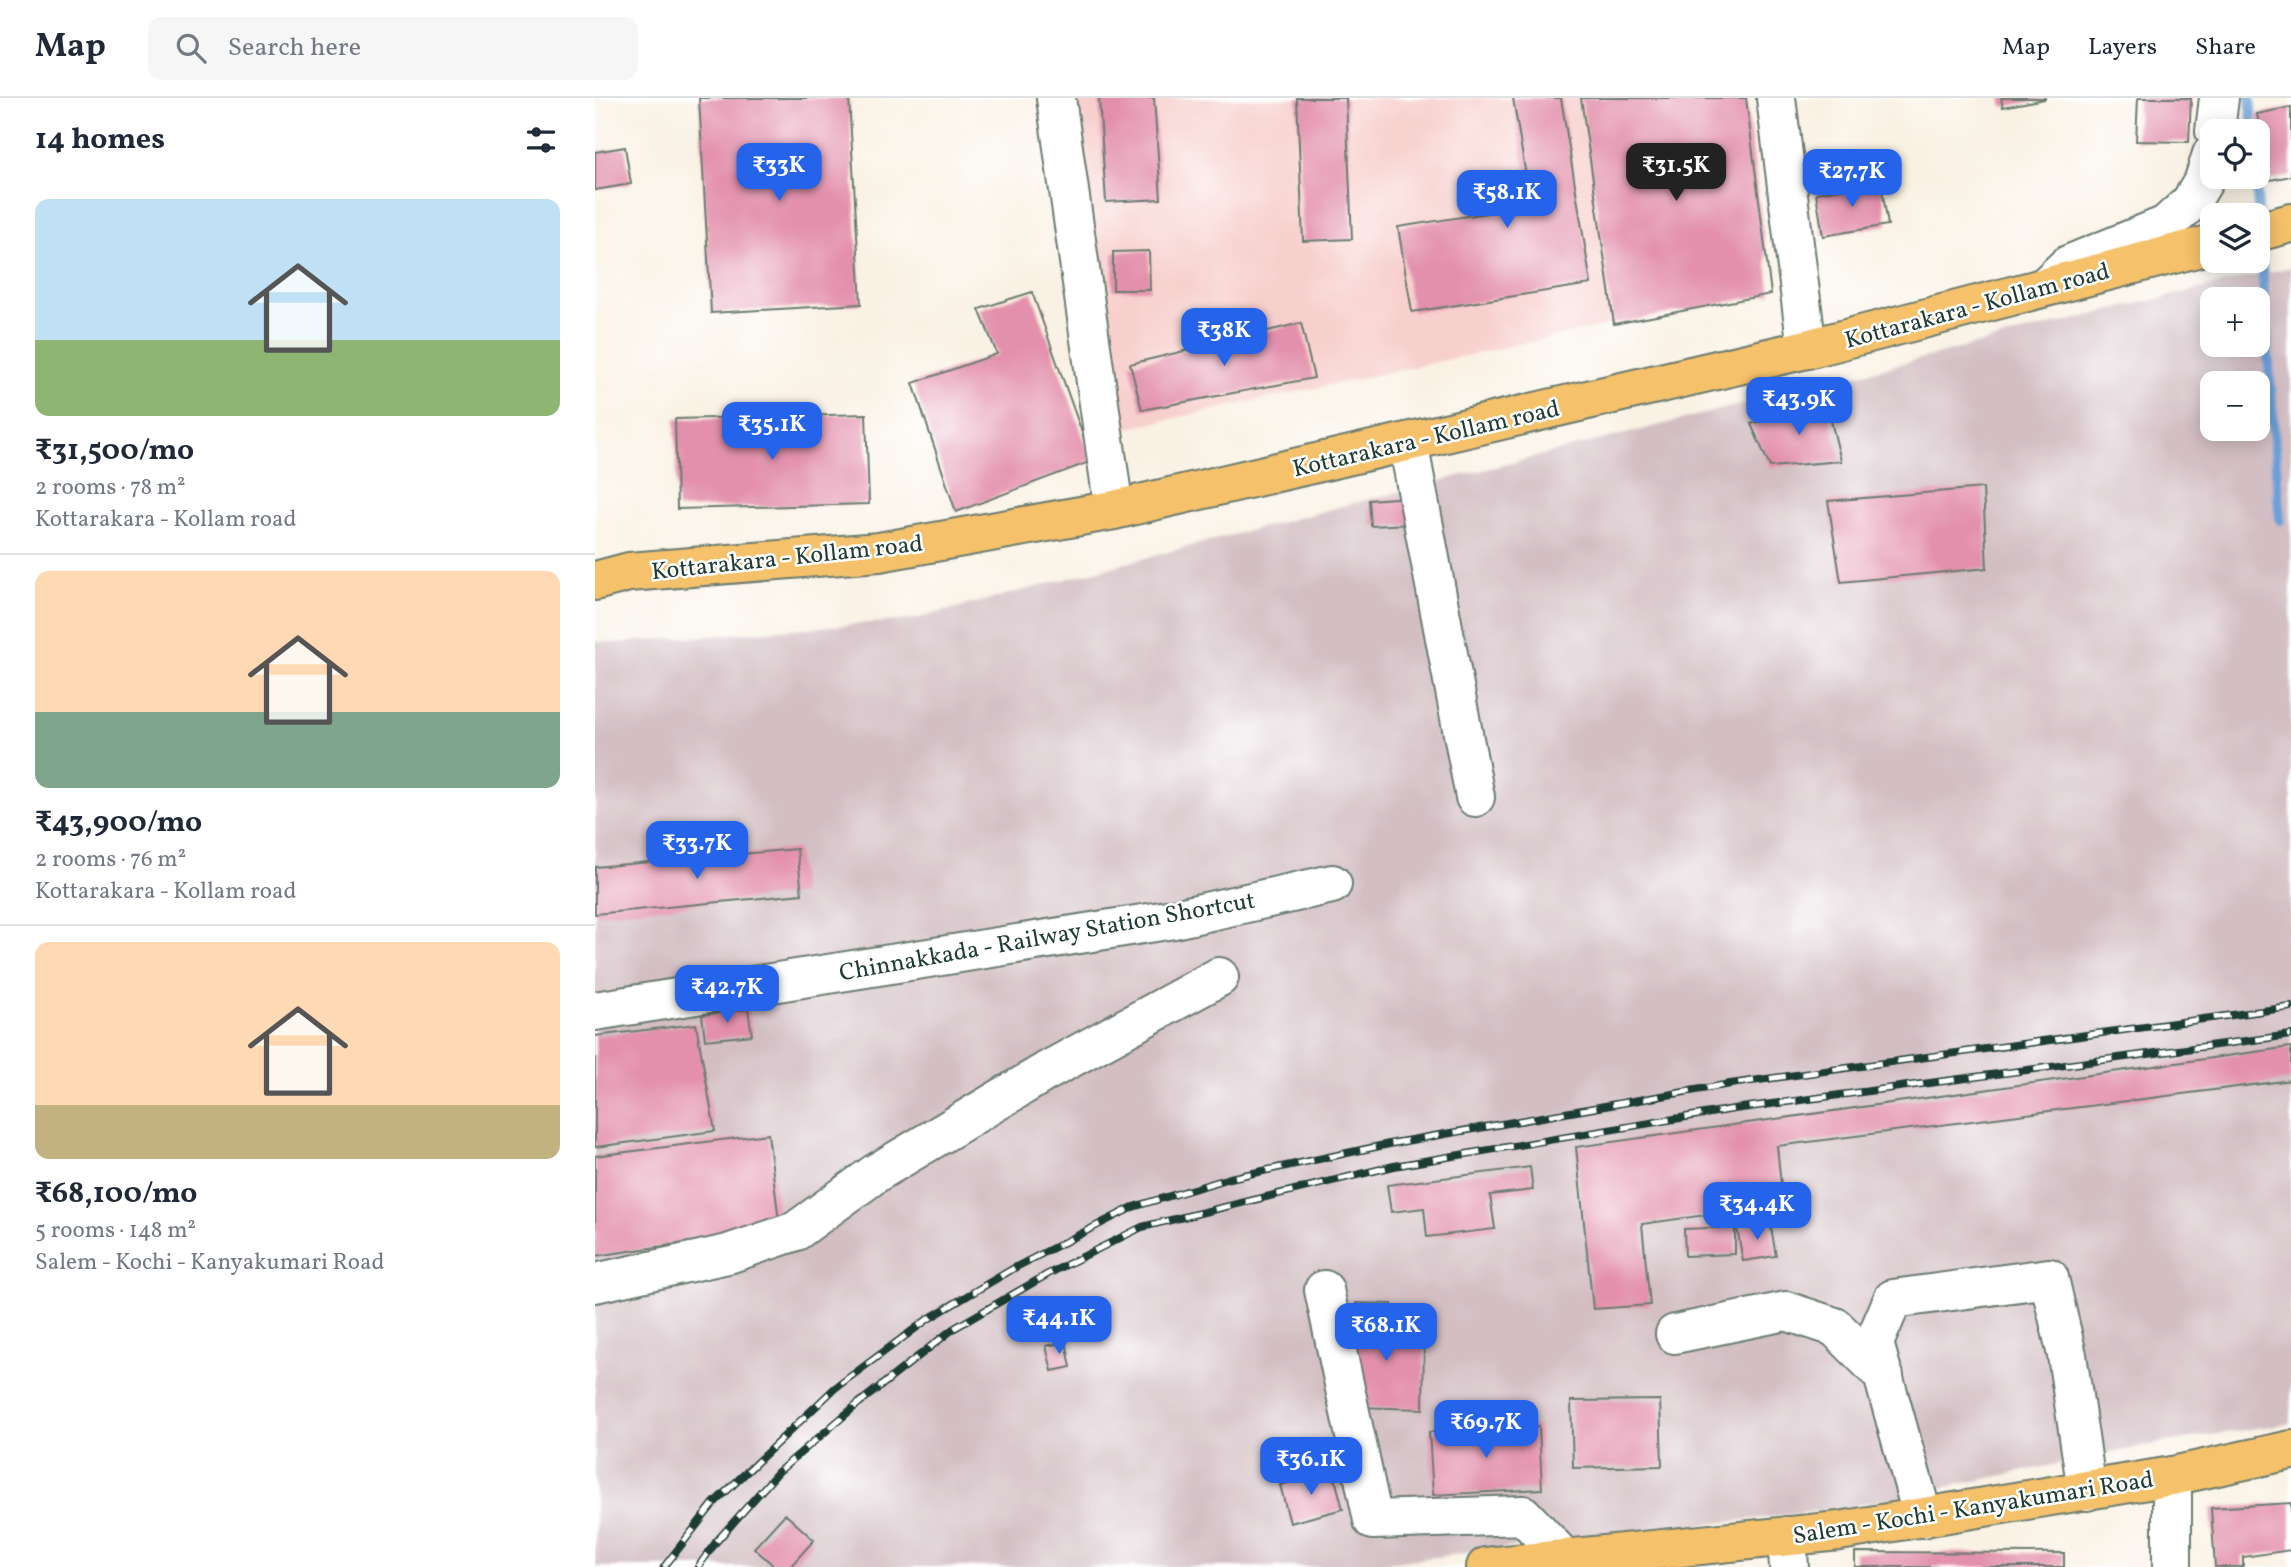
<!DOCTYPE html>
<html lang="en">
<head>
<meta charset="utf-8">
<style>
	:root { --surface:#fff; --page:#f6f6f7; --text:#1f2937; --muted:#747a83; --line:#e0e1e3; --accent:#2563eb }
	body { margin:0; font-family:Vollkorn,serif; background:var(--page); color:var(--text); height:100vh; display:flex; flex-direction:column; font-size:26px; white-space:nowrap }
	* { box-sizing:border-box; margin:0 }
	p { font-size:23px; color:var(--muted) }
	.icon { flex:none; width:38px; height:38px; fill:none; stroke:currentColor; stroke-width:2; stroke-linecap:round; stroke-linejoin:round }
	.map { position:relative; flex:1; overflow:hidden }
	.details { display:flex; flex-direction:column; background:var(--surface); width:595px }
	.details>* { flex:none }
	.buttons { position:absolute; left:1605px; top:21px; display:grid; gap:14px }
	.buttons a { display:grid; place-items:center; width:70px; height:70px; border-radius:14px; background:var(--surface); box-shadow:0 4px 18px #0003; font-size:35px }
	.price { position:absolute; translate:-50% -60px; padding:0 16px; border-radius:14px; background:var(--accent); color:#fff; font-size:23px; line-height:46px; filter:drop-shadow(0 2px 4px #0008) }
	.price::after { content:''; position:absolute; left:50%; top:42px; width:21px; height:16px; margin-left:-10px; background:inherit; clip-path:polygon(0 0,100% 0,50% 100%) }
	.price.current { background:#222; color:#fff }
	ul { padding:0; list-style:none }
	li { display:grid; align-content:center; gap:14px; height:371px; padding:0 35px }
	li+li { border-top:2px solid var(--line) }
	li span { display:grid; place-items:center; height:217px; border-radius:14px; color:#555 }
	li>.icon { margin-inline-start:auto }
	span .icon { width:126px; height:126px; fill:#fffc; stroke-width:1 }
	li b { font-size:30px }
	h2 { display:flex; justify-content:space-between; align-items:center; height:84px; padding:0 35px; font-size:30px }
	header { display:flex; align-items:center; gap:42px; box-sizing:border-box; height:98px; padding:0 35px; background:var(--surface); border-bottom:2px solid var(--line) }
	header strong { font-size:33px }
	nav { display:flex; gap:38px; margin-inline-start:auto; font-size:24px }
	.search { width:490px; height:63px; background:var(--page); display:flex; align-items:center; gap:18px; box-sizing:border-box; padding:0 24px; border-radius:14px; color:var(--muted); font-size:26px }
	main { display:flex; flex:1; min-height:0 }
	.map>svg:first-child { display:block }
	.built { fill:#f7d0cd }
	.industrial { fill:#d2bec3; fill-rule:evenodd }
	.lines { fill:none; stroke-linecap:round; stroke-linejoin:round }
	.stream { stroke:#6ba0d8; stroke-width:10 }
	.building { fill:#e390ac }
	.minor-casing { stroke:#6b7c71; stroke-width:42 }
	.major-casing { stroke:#6b7c71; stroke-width:42 }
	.minor { stroke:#fff; stroke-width:38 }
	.major { stroke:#f5c16b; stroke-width:38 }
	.rail-casing { stroke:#1f3d34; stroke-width:8 }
	.rail { stroke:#fff; stroke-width:5; stroke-dasharray:16; stroke-linecap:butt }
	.labels { text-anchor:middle; stroke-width:5; stroke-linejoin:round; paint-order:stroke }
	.street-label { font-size:24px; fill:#1f3d34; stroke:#fff }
</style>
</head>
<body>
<header>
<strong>Map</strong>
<div class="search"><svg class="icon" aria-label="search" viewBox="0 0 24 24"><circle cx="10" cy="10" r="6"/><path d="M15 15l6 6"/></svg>Search here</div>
<nav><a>Map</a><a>Layers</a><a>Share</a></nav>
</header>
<main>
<section class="details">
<h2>14 homes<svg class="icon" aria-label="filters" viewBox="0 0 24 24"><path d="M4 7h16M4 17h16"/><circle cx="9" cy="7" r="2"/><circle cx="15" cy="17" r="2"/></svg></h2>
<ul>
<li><span style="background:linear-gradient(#bfe0f5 65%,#8fb573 0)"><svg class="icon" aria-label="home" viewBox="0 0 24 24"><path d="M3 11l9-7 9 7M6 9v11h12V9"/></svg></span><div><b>₹31,500/mo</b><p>2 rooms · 78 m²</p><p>Kottarakara - Kollam road</p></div></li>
<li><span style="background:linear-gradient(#ffd9b3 65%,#7fa58c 0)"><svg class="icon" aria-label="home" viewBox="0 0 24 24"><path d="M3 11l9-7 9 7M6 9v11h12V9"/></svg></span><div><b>₹43,900/mo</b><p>2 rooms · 76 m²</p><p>Kottarakara - Kollam road</p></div></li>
<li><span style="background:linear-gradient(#ffd9b3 75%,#c2b280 0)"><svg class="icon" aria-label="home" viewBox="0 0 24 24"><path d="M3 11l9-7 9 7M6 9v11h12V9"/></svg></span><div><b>₹68,100/mo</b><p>5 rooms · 148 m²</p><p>Salem - Kochi - Kanyakumari Road</p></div></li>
</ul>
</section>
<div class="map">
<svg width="1696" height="1469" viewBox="0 0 1696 1469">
	<rect width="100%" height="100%" fill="#fff"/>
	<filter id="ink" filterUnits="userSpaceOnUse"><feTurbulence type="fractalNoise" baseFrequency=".0143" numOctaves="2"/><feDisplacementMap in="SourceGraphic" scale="14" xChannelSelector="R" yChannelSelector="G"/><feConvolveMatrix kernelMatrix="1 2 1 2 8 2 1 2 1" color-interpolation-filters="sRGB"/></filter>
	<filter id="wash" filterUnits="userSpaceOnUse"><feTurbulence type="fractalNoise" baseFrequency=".00686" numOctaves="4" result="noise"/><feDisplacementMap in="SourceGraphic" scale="28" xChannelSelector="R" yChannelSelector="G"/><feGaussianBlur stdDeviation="1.57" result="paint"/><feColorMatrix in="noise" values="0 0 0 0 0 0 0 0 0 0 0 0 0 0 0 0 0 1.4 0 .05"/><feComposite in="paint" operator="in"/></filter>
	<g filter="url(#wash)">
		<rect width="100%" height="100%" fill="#f9f1e3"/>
		<!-- built -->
		<path class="built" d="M 480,0 L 986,0 L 1019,226 L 525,332 Z"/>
		<!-- industrial -->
		<path class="industrial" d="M 1696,169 L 1696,1325 L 1570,1344 L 1249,1410 L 757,1469 L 0,1469 L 0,543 L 18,545 L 316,522 L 755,406 L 1513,213 ZM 1617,201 L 1662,201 L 1662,247 L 1617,247 ZM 1617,285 L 1662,285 L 1662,331 L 1617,331 Z"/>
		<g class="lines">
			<!-- stream -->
			<path class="stream" d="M 1655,0 L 1658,33
				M 1661,79 L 1664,125
				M 1665,141 L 1685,422"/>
		</g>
		<g id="blocks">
			<!-- building -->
			<path class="building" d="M 104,0 L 254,0 L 266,206 L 116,215 Z
				M 504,0 L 559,0 L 566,101 L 511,104 Z
				M 702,0 L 751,0 L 757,141 L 708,143 Z
				M 918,0 L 966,0 L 996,186 L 817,214 L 803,129 L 936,108 Z
				M 986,0 L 1151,0 L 1176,196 L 1019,226 Z
				M 1406,0 L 1450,0 L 1450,1 L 1408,9 Z
				M 1543,0 L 1596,0 L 1594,44 L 1541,43 Z
				M 1696,9 L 1696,78 L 1675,82 L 1662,16 Z
				M 30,49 L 36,86 L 0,92 L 0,54 Z
				M 1286,85 L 1293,127 L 1228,138 L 1221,95 Z
				M 554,153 L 555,192 L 518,192 L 518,154 Z
				M 437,194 L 497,363 L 361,414 L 318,285 L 402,256 L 384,211 Z
				M 706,225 L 719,280 L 547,312 L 535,266 Z
				M 1231,303 L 1246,363 L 1175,369 L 1156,326 Z
				M 271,316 L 274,406 L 82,411 L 80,321 Z
				M 1388,390 L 1392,470 L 1246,484 L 1233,403 Z
				M 814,399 L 815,426 L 776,428 L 774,402 Z
				M 202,751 L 207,796 L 0,816 L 0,769 Z
				M 153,911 L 157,937 L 110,942 L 107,917 Z
				M 101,926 L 120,1033 L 0,1049 L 0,938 Z
				M 1696,949 L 1696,982 L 1182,1048 L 1188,1106 L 1047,1126 L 1055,1207 L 998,1211 L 981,1049 Z
				M 173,1036 L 185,1131 L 0,1158 L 0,1058 Z
				M 935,1069 L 938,1092 L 895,1097 L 900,1131 L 832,1139 L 829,1110 L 796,1114 L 792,1087 Z
				M 1175,1124 L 1181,1158 L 1148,1163 L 1142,1130 Z
				M 1140,1129 L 1140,1156 L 1090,1158 L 1089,1131 Z
				M 761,1205 L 797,1206 L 797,1242 L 829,1243 L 828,1311 L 759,1309 Z
				M 471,1244 L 476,1269 L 457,1273 L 451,1248 Z
				M 1065,1302 L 1067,1368 L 978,1370 L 976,1303 Z
				M 944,1328 L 947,1391 L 838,1397 L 834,1334 Z
				M 738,1373 L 748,1411 L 695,1425 L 685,1387 Z
				M 1696,1405 L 1696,1452 L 1648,1459 L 1648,1469 L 1620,1469 L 1616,1410 Z
				M 190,1416 L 219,1442 L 195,1469 L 180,1469 L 159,1450 Z
				M 1260,1454 L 1469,1455 L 1469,1469 L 1260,1469 Z"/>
		</g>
	</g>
	<g filter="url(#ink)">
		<use href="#blocks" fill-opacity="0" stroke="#6b7c71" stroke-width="2"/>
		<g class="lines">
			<!-- minor casing -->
			<g class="minor-casing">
				<path id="minor" d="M 461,0 L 519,412
					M 1181,0 L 1212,251
					M 1620,33 L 1624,0
					M 1452,187 L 1473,167 L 1571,127 L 1596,104 L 1609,82 L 1617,56
					M 813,344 L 880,699
					M 0,913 L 579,821 L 737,786
					M 0,1185 L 133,1156 L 201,1133 L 281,1075 L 452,973 L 624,879
					M 729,1192 L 778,1422 L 928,1417 L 969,1460
					M 1080,1236 L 1191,1213 L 1240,1229 L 1289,1278
					M 1577,1378 L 1577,1469
					M 1328,1420 L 1279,1245 L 1298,1201 L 1454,1180 L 1472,1257 L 1492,1393
					M 1192,1438 L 1194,1469"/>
			</g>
			<!-- major casing -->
			<g class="major-casing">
				<path id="major" d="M 1662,134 L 1696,125
					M 0,483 L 34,474 L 284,454 L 519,412 L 1212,251 L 1617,146
					M 891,1469 L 1244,1433 L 1577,1378 L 1696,1352"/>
			</g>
			<!-- minor -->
			<use href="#minor" class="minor"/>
			<!-- major -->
			<use href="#major" class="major"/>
			<!-- rail casing -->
			<g class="rail-casing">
				<path id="rail" d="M 69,1469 L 119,1405 L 240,1290 L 333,1221 L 421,1169 L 538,1109 L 635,1080 L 799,1045 L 1135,986 L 1696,909
					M 103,1469 L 121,1444 L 183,1374 L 264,1305 L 358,1231 L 453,1176 L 547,1129 L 799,1068 L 1139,1011 L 1696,937"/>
			</g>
			<!-- rail -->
			<use href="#rail" class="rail"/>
		</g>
	</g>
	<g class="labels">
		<!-- street labels -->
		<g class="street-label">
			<text transform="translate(1382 207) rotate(-15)" y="8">Kottarakara - Kollam road</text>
			<text transform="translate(831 340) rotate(-13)" y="8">Kottarakara - Kollam road</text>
			<text transform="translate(192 459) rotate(-6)" y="8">Kottarakara - Kollam road</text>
			<text transform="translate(452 838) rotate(-10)" y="8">Chinnakkada - Railway Station Shortcut</text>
			<text transform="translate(1378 1409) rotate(-9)" y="8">Salem - Kochi - Kanyakumari Road</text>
		</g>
	</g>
</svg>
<div class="buttons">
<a><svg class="icon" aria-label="locate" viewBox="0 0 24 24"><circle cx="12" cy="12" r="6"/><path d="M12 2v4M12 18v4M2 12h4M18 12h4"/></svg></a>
<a><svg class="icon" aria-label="layers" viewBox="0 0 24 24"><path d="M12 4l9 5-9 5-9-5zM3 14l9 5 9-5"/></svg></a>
<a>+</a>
<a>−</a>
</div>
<b class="price" style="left:184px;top:105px">₹33K</b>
<b class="price current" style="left:1081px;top:105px">₹31.5K</b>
<b class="price" style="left:1257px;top:111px">₹27.7K</b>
<b class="price" style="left:912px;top:132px">₹58.1K</b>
<b class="price" style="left:629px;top:270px">₹38K</b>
<b class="price" style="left:1204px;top:339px">₹43.9K</b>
<b class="price" style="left:177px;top:364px">₹35.1K</b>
<b class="price" style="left:102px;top:783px">₹33.7K</b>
<b class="price" style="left:132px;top:927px">₹42.7K</b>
<b class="price" style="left:1162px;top:1144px">₹34.4K</b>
<b class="price" style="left:464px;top:1258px">₹44.1K</b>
<b class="price" style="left:791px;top:1265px">₹68.1K</b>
<b class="price" style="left:891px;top:1362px">₹69.7K</b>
<b class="price" style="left:716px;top:1399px">₹36.1K</b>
</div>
</main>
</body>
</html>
